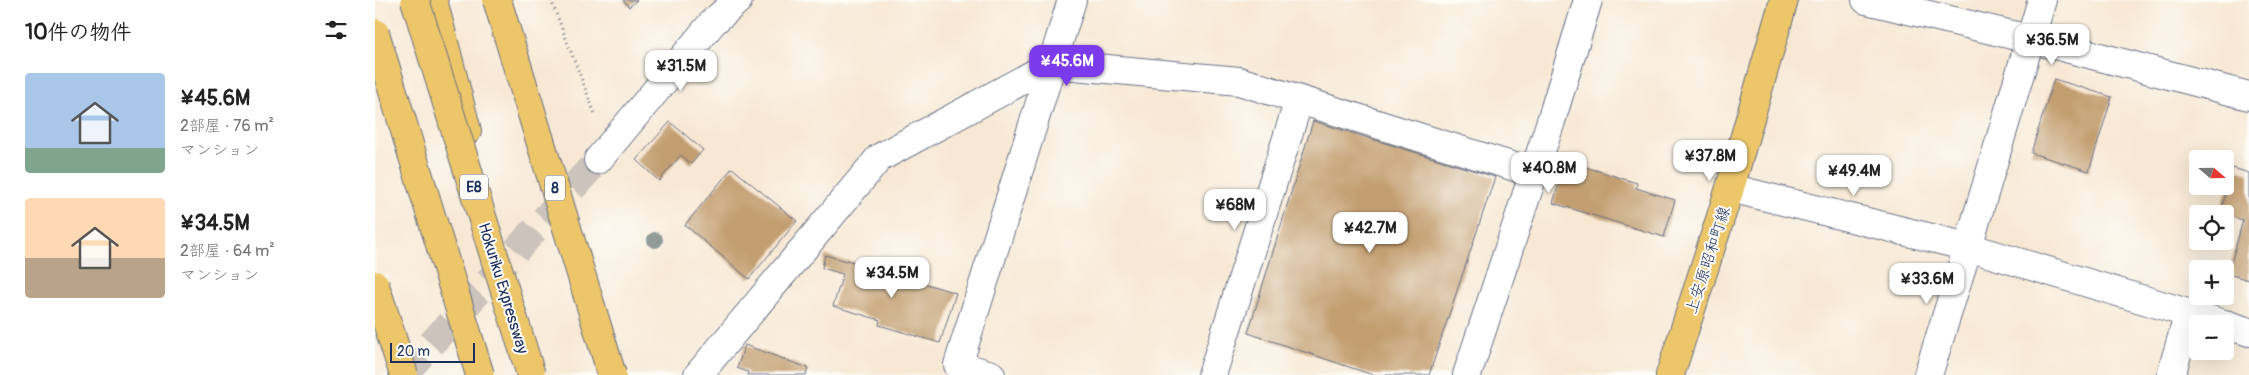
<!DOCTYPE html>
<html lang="ja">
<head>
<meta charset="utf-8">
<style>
	:root { --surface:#fff; --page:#f2f2f2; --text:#222; --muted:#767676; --accent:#7c3aed }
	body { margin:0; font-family:Pangolin,"Klee One",sans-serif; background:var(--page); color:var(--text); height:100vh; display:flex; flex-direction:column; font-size:19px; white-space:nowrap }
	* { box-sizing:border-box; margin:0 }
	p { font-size:16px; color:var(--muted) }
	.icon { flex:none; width:28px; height:28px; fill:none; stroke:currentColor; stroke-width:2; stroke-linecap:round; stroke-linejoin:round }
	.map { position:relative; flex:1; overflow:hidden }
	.drawer { display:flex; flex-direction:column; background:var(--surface); width:375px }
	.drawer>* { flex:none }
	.needle { width:32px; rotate:110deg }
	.controls { position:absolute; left:1814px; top:150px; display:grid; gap:10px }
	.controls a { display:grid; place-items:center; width:45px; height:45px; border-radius:5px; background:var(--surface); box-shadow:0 5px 20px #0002; font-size:25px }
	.scale { position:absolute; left:15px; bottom:12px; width:85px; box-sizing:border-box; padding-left:5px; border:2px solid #1b2f5e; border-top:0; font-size:14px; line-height:18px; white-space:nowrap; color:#1b2f5e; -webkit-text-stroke:4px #fdfcf7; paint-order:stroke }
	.price { position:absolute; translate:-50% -42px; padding:0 11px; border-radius:10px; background:#fff; color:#222; font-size:16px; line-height:32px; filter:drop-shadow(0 1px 2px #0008) }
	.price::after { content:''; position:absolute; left:50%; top:30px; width:15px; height:11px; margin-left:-8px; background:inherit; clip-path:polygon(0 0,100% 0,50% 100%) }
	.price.selected { background:var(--accent); color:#fff }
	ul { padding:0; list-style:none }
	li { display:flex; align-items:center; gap:15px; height:125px; padding:0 25px }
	li span { display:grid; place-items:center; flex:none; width:140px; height:100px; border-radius:5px; color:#555 }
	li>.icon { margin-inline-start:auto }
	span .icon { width:60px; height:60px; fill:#fffc; stroke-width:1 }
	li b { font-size:21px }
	h2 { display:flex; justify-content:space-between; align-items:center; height:60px; padding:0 25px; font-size:21px }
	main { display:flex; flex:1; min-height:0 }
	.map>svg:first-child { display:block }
	.building { fill:#c39e6f }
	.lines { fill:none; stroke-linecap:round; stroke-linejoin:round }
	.minor-tunnel { stroke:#cbc3bc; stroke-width:28; stroke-dasharray:28 14; stroke-linecap:butt }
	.minor-casing { stroke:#687087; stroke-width:30 }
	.major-casing { stroke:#687087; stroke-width:30 }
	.highway-casing { stroke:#687087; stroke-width:30 }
	.path { stroke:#687087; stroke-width:3; stroke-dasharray:1 4; stroke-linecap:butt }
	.minor { stroke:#fff; stroke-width:28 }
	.major { stroke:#ecc669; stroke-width:28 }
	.highway { stroke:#ecc669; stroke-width:28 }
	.highway-bridge-casing { stroke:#687087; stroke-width:30; stroke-linecap:butt }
	.highway-bridge { stroke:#ecc669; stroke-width:28 }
	.tree { fill:#919b98 }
	.labels { text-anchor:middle; stroke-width:4; stroke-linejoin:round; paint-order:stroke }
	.shield { fill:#fdfcf7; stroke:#5f6c8c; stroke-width:1 }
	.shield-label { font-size:15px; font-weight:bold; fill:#1b2f5e }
	.street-label { font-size:16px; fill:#1b2f5e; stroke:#fdfcf7 }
</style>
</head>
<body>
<main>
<section class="drawer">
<h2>10件の物件<svg class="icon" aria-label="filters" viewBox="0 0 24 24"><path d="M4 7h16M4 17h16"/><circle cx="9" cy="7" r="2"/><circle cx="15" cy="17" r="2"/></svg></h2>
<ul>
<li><span style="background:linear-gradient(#a9c7e8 75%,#7fa58c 0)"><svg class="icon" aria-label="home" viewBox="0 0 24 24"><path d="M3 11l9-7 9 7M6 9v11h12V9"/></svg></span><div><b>¥45.6M</b><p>2部屋 · 76 m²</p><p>マンション</p></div></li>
<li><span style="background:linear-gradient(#ffd9b3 60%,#b9a48a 0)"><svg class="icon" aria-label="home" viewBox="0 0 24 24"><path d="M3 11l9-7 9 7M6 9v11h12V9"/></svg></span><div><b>¥34.5M</b><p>2部屋 · 64 m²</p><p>マンション</p></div></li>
</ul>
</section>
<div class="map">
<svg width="1874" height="375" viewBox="0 0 1874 375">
	<rect width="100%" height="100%" fill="#fdfcf7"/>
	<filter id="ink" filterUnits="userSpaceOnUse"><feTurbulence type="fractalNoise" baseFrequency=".02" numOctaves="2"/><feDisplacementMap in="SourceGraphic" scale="10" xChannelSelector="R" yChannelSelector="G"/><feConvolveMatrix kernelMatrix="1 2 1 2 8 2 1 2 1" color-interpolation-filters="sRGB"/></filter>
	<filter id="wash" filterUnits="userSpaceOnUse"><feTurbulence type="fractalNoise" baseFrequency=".0096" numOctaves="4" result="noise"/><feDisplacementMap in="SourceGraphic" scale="20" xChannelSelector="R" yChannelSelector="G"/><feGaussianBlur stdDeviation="1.12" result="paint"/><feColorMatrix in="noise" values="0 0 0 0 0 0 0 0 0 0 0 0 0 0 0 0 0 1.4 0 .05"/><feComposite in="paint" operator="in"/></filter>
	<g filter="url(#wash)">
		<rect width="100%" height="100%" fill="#f7e8d4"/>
		<g id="blocks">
			<!-- building -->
			<path class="building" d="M 248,0 L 262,0 L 254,7 Z
				M 1679,79 L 1737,97 L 1714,171 L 1656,153 Z
				M 938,121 L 1120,177 L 1054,375 L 998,375 L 873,333 Z
				M 295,122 L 328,150 L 316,164 L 306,155 L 284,181 L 261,160 Z
				M 1191,161 L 1262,183 L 1261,188 L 1300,200 L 1289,237 L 1178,203 Z
				M 357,168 L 422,221 L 374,279 L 310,225 Z
				M 1858,168 L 1874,173 L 1874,280 L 1853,274 L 1868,220 L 1845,214 Z
				M 450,255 L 471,261 L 472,260 L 581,293 L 565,343 L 504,325 L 505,320 L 458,306 L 468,274 L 447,268 Z
				M 370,345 L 433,368 L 431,375 L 372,375 L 373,372 L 362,368 Z"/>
		</g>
	</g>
	<g filter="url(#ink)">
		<use href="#blocks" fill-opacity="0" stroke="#687087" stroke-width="1"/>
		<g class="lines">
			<!-- minor-tunnel -->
			<path class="minor-tunnel" d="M 28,375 L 223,160"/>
			<!-- minor casing -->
			<g class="minor-casing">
				<path id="minor" d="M 1491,0 L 1683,46 L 1874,96
					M 1667,0 L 1593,247 L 1849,324
					M 223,160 L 338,22 L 363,0
					M 1355,188 L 1593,247 L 1553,375
					M 1850,324 L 1874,332
					M 323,375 L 504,158 L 677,64 L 864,81 L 1159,173
					M 616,375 L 583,365 L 697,0
					M 837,375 L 924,100
					M 1092,375 L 1176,121 L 1213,0
					M 1796,375 L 1814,313"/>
			</g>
			<!-- major casing -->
			<g class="major-casing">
				<path id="major" d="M 1295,375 L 1355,188 L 1409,0"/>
			</g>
			<!-- highway casing -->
			<g class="highway-casing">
				<path id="highway" d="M 58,0 L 92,131"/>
			</g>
			<!-- path -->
			<path class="path" d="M 176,0 L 220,114"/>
			<!-- minor -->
			<use href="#minor" class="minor"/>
			<!-- major -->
			<use href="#major" class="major"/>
			<!-- highway -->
			<use href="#highway" class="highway"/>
			<!-- highway-bridge casing -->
			<g class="highway-bridge-casing">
				<path id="highway-bridge" d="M 40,0 L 156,375
					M 122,0 L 237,375
					M 0,33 L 105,375
					M 0,285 L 29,375"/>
			</g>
			<!-- highway-bridge -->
			<use href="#highway-bridge" class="highway-bridge"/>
		</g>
		<!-- trees -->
		<circle class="tree" cx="280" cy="240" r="8"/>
	</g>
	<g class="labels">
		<!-- shield labels -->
		<g class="shield">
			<rect x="85" y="174.5" width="28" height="25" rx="4"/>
			<rect x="170" y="175.5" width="20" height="25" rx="4"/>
		</g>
		<g class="shield-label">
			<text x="99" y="192">E8</text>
			<text x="180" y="193">8</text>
		</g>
		<!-- street labels -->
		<g class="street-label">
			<text transform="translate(1332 260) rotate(-72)" y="6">上安原昭和町線</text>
			<text transform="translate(129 288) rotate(73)" y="6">Hokuriku Expressway</text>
		</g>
	</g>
</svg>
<div class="controls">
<a><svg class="needle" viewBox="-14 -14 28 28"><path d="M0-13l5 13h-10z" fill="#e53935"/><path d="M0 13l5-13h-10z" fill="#767676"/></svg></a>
<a><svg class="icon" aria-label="locate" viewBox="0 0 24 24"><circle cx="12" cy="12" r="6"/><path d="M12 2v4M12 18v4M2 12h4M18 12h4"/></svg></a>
<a>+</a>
<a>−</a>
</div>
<div class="scale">20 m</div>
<b class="price" style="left:1677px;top:66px">¥36.5M</b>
<b class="price selected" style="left:692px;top:87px">¥45.6M</b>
<b class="price" style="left:306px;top:92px">¥31.5M</b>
<b class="price" style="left:1335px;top:182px">¥37.8M</b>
<b class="price" style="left:1174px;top:194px">¥40.8M</b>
<b class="price" style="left:1479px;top:197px">¥49.4M</b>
<b class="price" style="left:860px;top:231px">¥68M</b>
<b class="price" style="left:995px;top:254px">¥42.7M</b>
<b class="price" style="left:517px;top:299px">¥34.5M</b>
<b class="price" style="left:1552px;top:305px">¥33.6M</b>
</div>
</main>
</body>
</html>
